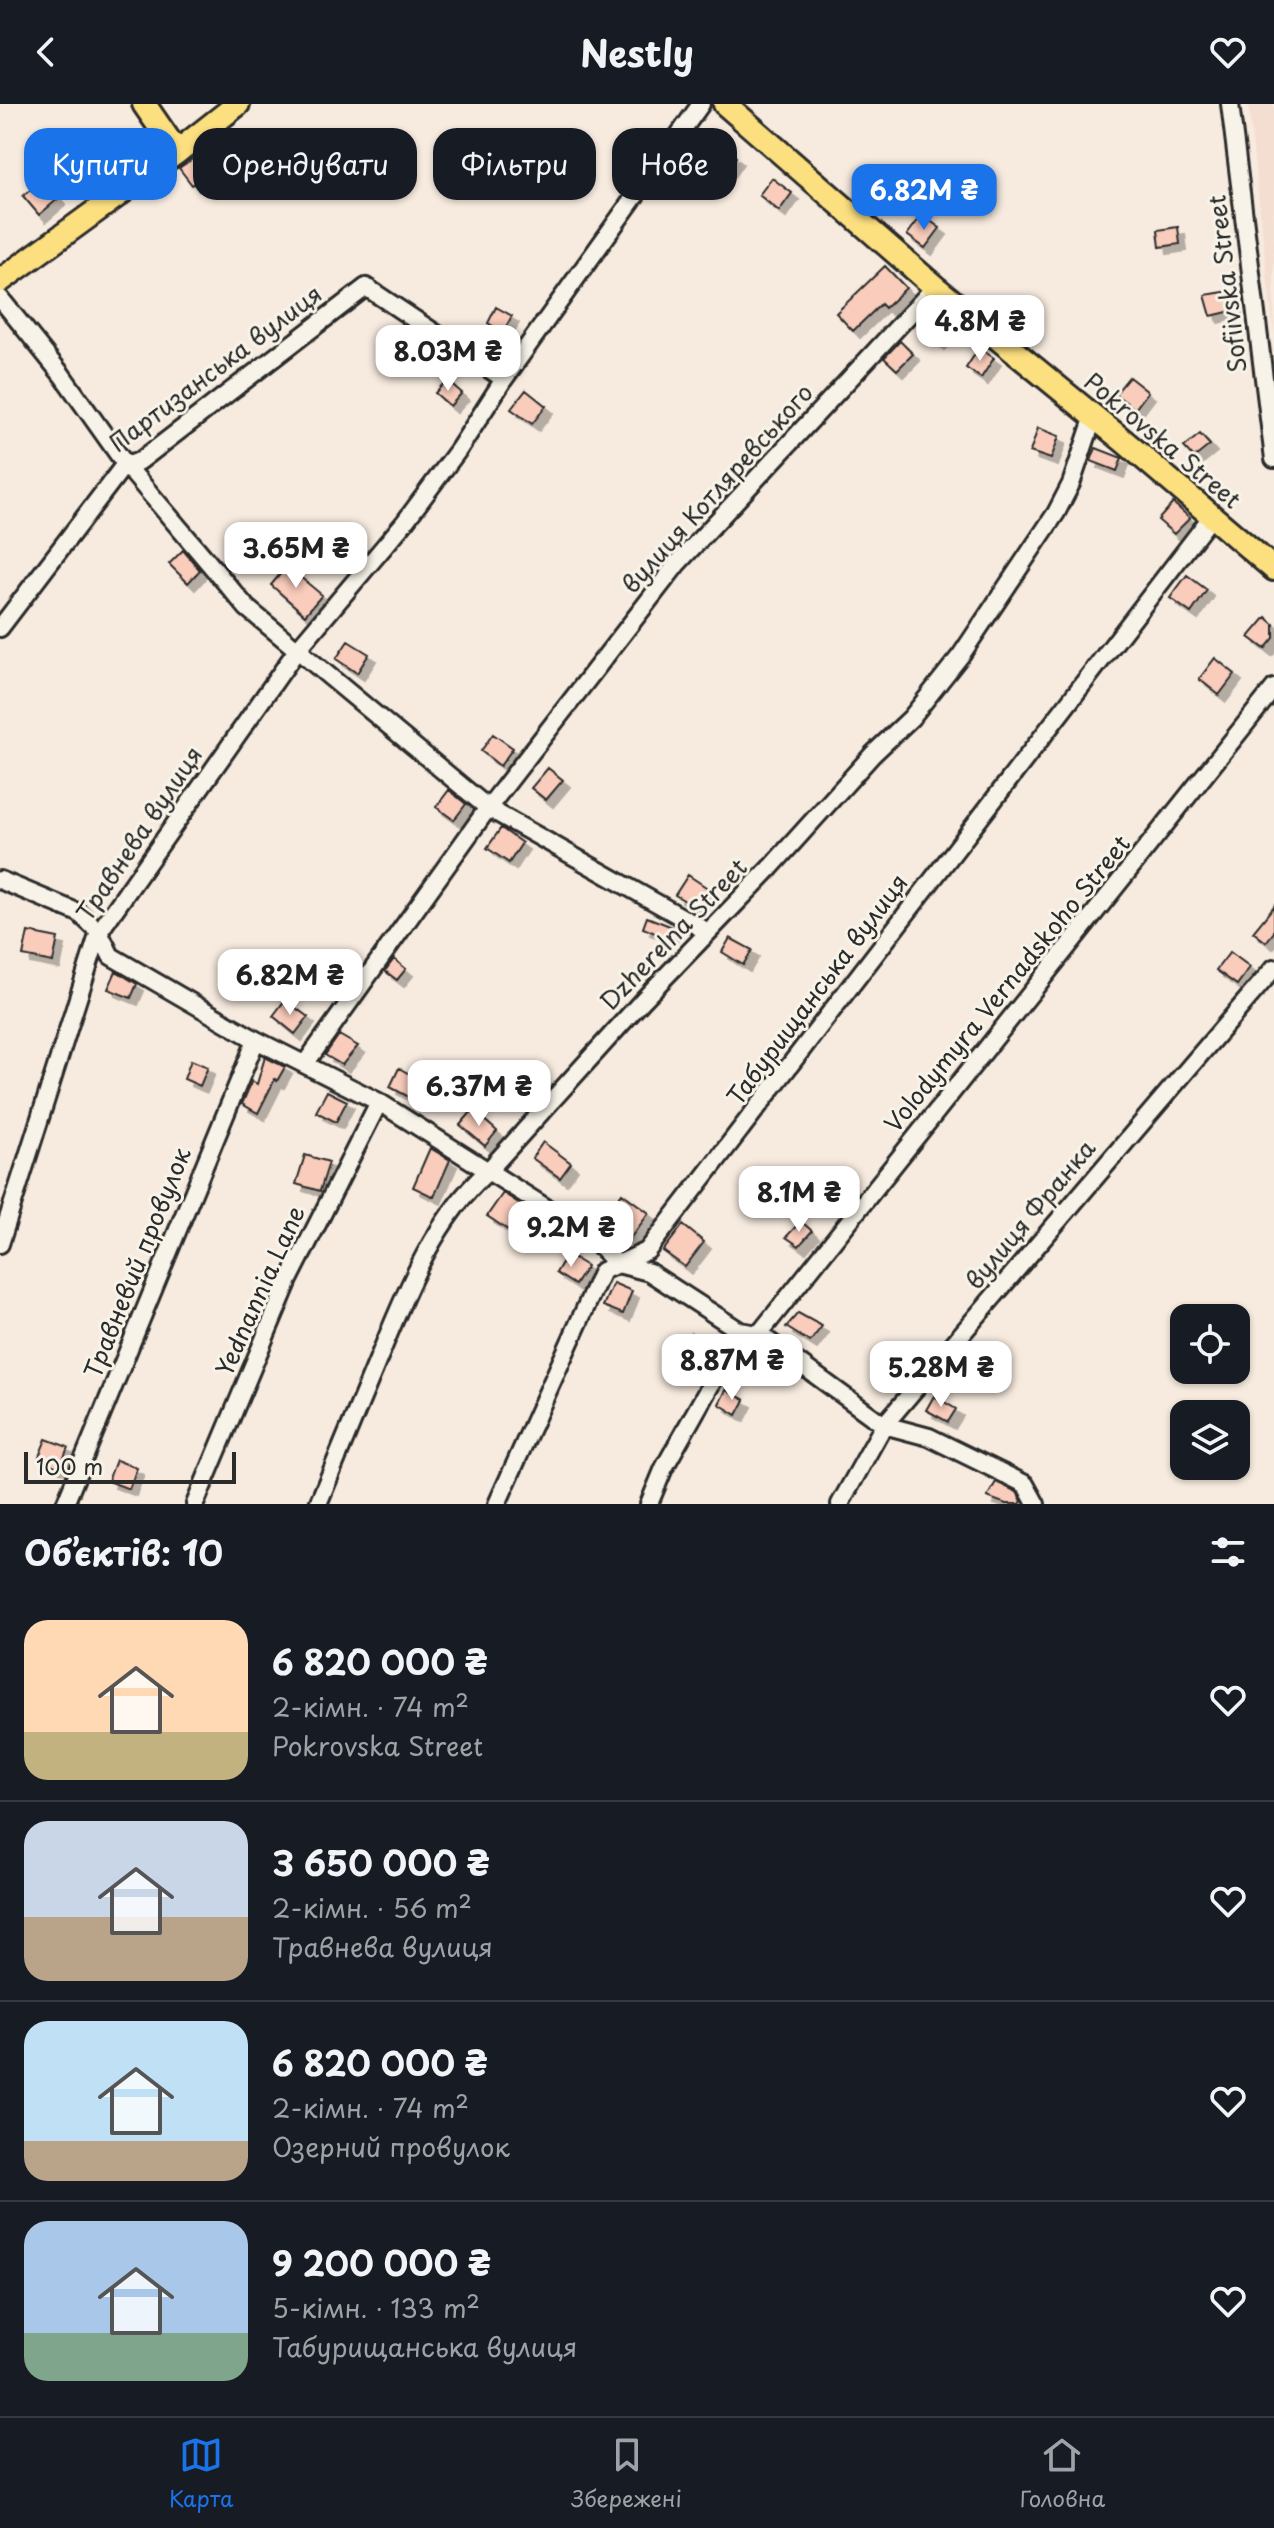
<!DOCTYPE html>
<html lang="uk">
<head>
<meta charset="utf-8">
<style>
	:root { --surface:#171b24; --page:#242831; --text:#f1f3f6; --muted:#9ea1a6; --line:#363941; --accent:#1a73e8 }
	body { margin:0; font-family:"Playpen Sans",sans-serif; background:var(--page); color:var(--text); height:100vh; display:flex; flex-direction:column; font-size:30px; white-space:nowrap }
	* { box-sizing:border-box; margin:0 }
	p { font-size:26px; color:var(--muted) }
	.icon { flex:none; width:44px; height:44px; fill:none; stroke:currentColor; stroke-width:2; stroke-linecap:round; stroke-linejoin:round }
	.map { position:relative; height:1400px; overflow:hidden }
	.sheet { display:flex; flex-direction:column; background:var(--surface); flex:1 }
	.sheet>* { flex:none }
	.banner { position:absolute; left:24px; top:24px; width:800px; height:72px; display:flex; gap:16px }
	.tools { position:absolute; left:1170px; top:1200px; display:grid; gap:16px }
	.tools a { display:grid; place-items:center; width:80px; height:80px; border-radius:16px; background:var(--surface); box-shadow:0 2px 6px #0004; font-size:40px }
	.scale { position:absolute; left:24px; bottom:20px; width:212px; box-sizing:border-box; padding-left:8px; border:4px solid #2b2b2b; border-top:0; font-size:22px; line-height:28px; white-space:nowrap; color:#2b2b2b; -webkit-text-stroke:6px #f7f3e8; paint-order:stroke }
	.price { position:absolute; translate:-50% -68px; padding:0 18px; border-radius:16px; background:#fff; color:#222; font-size:26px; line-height:52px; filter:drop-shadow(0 2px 4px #0008) }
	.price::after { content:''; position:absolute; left:50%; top:48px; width:24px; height:18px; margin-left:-12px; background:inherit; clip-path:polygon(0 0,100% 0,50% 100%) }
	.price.on { background:var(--accent); color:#fff }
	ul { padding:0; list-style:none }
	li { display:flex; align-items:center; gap:24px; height:200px; padding:0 24px }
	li+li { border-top:2px solid var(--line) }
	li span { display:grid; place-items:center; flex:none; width:224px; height:160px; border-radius:24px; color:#555 }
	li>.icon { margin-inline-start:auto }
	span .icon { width:96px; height:96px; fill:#fffc; stroke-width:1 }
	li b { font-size:34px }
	h2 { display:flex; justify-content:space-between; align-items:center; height:96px; padding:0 24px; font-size:34px }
	.tag { padding:0 28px; border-radius:24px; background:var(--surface); box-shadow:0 2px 6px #0004; font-size:28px; line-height:72px }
	.tag.on { background:var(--accent); color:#fff }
	header { display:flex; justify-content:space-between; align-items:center; height:104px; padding:0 24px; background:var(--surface); font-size:36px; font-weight:700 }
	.menu { display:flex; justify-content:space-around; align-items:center; height:112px; border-top:2px solid var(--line); background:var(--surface); font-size:22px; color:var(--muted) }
	.menu a { display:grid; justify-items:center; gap:4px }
	.menu .on { color:var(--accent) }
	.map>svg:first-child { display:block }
	.built { fill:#f4ded1 }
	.building { fill:#f9ccbb; stroke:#2b2b2b; stroke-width:2; filter:url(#shadow) }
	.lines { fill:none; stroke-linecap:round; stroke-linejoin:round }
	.minor-casing { stroke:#2b2b2b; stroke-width:22 }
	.major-casing { stroke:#2b2b2b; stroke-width:28 }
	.minor { stroke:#f7f3e8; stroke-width:16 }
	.major { stroke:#fce080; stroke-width:22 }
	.labels { text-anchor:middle; stroke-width:6; stroke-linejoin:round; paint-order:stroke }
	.street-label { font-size:24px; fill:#2b2b2b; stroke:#f7f3e8 }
</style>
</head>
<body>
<header><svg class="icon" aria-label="back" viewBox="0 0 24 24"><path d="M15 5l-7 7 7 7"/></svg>Nestly<svg class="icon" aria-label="heart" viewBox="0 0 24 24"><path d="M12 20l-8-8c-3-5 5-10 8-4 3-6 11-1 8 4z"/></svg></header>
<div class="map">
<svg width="1274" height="1400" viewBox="0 0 1274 1400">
	<defs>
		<filter id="shadow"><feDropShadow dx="7" dy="7" stdDeviation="0" flood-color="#0004"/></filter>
	</defs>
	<rect width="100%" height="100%" fill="#f7ebdf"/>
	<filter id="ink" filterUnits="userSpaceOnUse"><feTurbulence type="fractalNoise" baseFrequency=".0125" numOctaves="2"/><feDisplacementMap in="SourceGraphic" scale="16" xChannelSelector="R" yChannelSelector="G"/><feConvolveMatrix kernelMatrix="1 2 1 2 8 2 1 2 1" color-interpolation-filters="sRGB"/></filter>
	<g filter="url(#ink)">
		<!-- built -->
		<path class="built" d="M 1248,0 L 1274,0 L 1274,229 L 1267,170 Z"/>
		<!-- building -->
		<path class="building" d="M 712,36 L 736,53 L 727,66 L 702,49 Z
			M 200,50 L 212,67 L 192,81 L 179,64 Z
			M 772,74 L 792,89 L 779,107 L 759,91 Z
			M 43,75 L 59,94 L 39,111 L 23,92 Z
			M 922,111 L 940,124 L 925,144 L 907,131 Z
			M 1178,123 L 1180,140 L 1160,143 L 1158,126 Z
			M 885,162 L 906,184 L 885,204 L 881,200 L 853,227 L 836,209 Z
			M 1231,187 L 1236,206 L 1211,212 L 1205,191 Z
			M 496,203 L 512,212 L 503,228 L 488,219 Z
			M 936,214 L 949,226 L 937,239 L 924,228 Z
			M 900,237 L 913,250 L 897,266 L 884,254 Z
			M 979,244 L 994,254 L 981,274 L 966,264 Z
			M 1129,273 L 1148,288 L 1135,305 L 1115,290 Z
			M 447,276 L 462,289 L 450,302 L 435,289 Z
			M 526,286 L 546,302 L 532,320 L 511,305 Z
			M 1038,324 L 1059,332 L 1051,355 L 1030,348 Z
			M 1200,330 L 1210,341 L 1194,354 L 1184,343 Z
			M 1096,344 L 1122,354 L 1117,367 L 1091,357 Z
			M 1173,399 L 1190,414 L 1174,430 L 1158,416 Z
			M 183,446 L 200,466 L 188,479 L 169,460 Z
			M 287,462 L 322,491 L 305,511 L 271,481 Z
			M 1187,471 L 1207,486 L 1191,509 L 1170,494 Z
			M 1266,513 L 1274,520 L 1274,534 L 1265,545 L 1249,533 Z
			M 348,537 L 369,550 L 357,569 L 336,555 Z
			M 1215,554 L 1235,570 L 1219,591 L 1199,575 Z
			M 493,630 L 513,644 L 500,662 L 481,647 Z
			M 548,664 L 563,676 L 546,696 L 531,684 Z
			M 449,686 L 466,700 L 454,716 L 436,703 Z
			M 501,724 L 522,739 L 509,759 L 487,744 Z
			M 688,771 L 709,785 L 697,804 L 675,791 Z
			M 1274,802 L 1274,828 L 1266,838 L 1253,828 Z
			M 647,813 L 675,824 L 667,834 L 643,824 Z
			M 28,828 L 58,834 L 53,858 L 23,852 Z
			M 730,834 L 752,846 L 743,861 L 722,848 Z
			M 1230,848 L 1250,863 L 1237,881 L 1216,866 Z
			M 394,855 L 406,865 L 397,876 L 385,867 Z
			M 116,867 L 137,880 L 131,894 L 108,885 Z
			M 285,896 L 308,913 L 295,930 L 273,912 Z
			M 339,931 L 358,942 L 342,961 L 325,951 Z
			M 265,953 L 285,963 L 277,977 L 275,975 L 258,1009 L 242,1000 L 252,977 L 257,980 Z
			M 191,956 L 208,963 L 200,982 L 184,975 Z
			M 399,964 L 416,974 L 409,993 L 390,983 Z
			M 327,987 L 347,997 L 336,1018 L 316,1008 Z
			M 473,1006 L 497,1027 L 485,1042 L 460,1021 Z
			M 543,1038 L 571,1059 L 560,1074 L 532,1054 Z
			M 430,1044 L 450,1056 L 434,1093 L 413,1083 Z
			M 305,1051 L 329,1058 L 320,1087 L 296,1080 Z
			M 503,1089 L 523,1102 L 508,1126 L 487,1112 Z
			M 622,1089 L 649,1109 L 628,1137 L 601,1118 Z
			M 801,1117 L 812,1127 L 799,1142 L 786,1133 Z
			M 683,1121 L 704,1138 L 685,1163 L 663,1147 Z
			M 567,1150 L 587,1162 L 575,1181 L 556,1169 Z
			M 613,1179 L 632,1187 L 623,1210 L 603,1202 Z
			M 798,1209 L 822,1222 L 810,1238 L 786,1223 Z
			M 691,1229 L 712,1244 L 702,1259 L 682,1242 Z
			M 896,1240 L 922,1258 L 906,1279 L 881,1261 Z
			M 726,1286 L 745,1296 L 737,1311 L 719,1300 Z
			M 934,1292 L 956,1305 L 948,1318 L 926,1306 Z
			M 46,1335 L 68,1343 L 60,1364 L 38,1355 Z
			M 116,1356 L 137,1364 L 129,1385 L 108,1377 Z
			M 996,1378 L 1017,1388 L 1022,1397 L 1020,1400 L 1006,1400 L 987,1393 Z"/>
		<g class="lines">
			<!-- minor casing -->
			<g class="minor-casing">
				<path id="minor" d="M 1230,0 L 1274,355
					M 0,194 L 62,271 L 125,360 L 247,504 L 488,704 L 708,828
					M 0,524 L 125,360 L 140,357 L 366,183 L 504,275
					M 0,776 L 79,809 L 99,828 L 111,852 L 256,936 L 379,998 L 586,1129 L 618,1160 L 649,1168 L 740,1227 L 759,1230 L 884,1321 L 929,1333 L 1025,1380 L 1036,1400
					M 305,960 L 488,704 L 677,460 L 935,183
					M 0,1140 L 99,828 L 297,546 L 404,419 L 459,345 L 504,275 L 701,0
					M 65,1400 L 256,936
					M 195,1400 L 289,1176 L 379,998
					M 318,1400 C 337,1354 356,1309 375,1263 C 403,1195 432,1117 488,1067 L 643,896 L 771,763 L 873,650 L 911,614 L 961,551 L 1056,409 L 1071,380 L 1094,312
					M 497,1400 L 602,1167 L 647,1147 L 1212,412
					M 649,1400 L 664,1364 L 733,1241 L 759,1230 L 1274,584
					M 840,1400 L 884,1321 L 1274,864"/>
			</g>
			<!-- major casing -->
			<g class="major-casing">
				<path id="major" d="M 144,0 L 177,48
					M 725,0 L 935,183 L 1125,338 L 1274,465
					M 0,177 L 177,48 L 238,0"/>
			</g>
			<!-- minor -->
			<use href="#minor" class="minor"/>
			<!-- major -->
			<use href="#major" class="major"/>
		</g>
	</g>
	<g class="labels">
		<!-- street labels -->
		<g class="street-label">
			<text transform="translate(1228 180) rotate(-97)" y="8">Sofiivska Street</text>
			<text transform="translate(216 265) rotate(-37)" y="8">Партизанська вулиця</text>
			<text transform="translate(1162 337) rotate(40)" y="8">Pokrovska Street</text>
			<text transform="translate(718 385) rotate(-48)" y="8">вулиця Котляревського</text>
			<text transform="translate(140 730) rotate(-56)" y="8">Травнева вулиця</text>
			<text transform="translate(674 831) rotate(-46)" y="8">Dzherelna Street</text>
			<text transform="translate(1008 880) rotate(-51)" y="8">Volodymyra Vernadskoho Street</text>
			<text transform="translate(818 886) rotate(-53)" y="8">Табурищанська вулиця</text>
			<text transform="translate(1031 1111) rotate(-50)" y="8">вулиця Франка</text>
			<text transform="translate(138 1159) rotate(-68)" y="8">Травневий провулок</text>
			<text transform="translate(261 1187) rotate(-66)" y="8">Yednannia Lane</text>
		</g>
	</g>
</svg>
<div class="tools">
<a><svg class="icon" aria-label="locate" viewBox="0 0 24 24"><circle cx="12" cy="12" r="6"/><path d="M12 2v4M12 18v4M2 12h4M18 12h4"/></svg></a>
<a><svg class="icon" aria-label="layers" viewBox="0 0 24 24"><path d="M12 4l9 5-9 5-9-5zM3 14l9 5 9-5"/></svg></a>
</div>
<div class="scale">100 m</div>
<b class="price on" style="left:924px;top:128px">6.82M ₴</b>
<b class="price" style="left:980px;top:259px">4.8M ₴</b>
<b class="price" style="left:448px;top:289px">8.03M ₴</b>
<b class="price" style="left:296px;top:486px">3.65M ₴</b>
<b class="price" style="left:290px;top:913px">6.82M ₴</b>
<b class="price" style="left:479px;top:1024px">6.37M ₴</b>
<b class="price" style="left:799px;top:1130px">8.1M ₴</b>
<b class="price" style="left:571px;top:1165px">9.2M ₴</b>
<b class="price" style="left:732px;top:1298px">8.87M ₴</b>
<b class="price" style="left:941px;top:1305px">5.28M ₴</b>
<div class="banner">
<a class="tag on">Купити</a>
<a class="tag">Орендувати</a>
<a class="tag">Фільтри</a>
<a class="tag">Нове</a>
</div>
</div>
<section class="sheet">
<h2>Об’єктів: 10<svg class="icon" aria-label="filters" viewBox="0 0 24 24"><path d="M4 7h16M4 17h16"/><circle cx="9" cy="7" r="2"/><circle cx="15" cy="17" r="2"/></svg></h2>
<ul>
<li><span style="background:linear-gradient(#ffd9b3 70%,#c2b280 0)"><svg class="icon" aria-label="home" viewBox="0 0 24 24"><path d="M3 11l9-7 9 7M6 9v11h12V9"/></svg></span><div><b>6 820 000 ₴</b><p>2-кімн. · 74 m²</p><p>Pokrovska Street</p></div><svg class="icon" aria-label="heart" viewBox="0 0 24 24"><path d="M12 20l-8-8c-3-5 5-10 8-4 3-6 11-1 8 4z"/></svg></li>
<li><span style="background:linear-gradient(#c9d6e8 60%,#b9a48a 0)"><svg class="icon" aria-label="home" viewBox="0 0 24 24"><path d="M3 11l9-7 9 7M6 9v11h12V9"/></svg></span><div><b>3 650 000 ₴</b><p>2-кімн. · 56 m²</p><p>Травнева вулиця</p></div><svg class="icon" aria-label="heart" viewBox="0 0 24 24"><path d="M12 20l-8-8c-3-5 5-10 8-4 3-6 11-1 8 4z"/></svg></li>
<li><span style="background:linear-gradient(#bfe0f5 75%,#b9a48a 0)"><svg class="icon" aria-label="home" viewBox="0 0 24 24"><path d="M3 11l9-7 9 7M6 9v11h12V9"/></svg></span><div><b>6 820 000 ₴</b><p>2-кімн. · 74 m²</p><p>Озерний провулок</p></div><svg class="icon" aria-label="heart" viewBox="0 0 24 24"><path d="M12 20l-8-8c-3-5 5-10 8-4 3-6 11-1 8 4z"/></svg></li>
<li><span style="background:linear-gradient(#a9c7e8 70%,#7fa58c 0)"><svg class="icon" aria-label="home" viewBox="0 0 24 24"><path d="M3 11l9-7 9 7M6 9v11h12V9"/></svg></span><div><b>9 200 000 ₴</b><p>5-кімн. · 133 m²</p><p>Табурищанська вулиця</p></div><svg class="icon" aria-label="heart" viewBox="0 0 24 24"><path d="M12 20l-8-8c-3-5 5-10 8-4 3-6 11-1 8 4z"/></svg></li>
</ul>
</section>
<nav class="menu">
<a class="on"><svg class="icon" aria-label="map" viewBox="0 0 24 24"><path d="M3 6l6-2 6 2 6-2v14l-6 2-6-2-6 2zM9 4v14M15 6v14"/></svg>Карта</a>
<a><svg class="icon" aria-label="saved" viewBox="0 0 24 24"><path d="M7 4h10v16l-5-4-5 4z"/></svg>Збережені</a>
<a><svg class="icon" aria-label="home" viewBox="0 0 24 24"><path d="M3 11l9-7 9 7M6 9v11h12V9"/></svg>Головна</a>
</nav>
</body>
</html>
